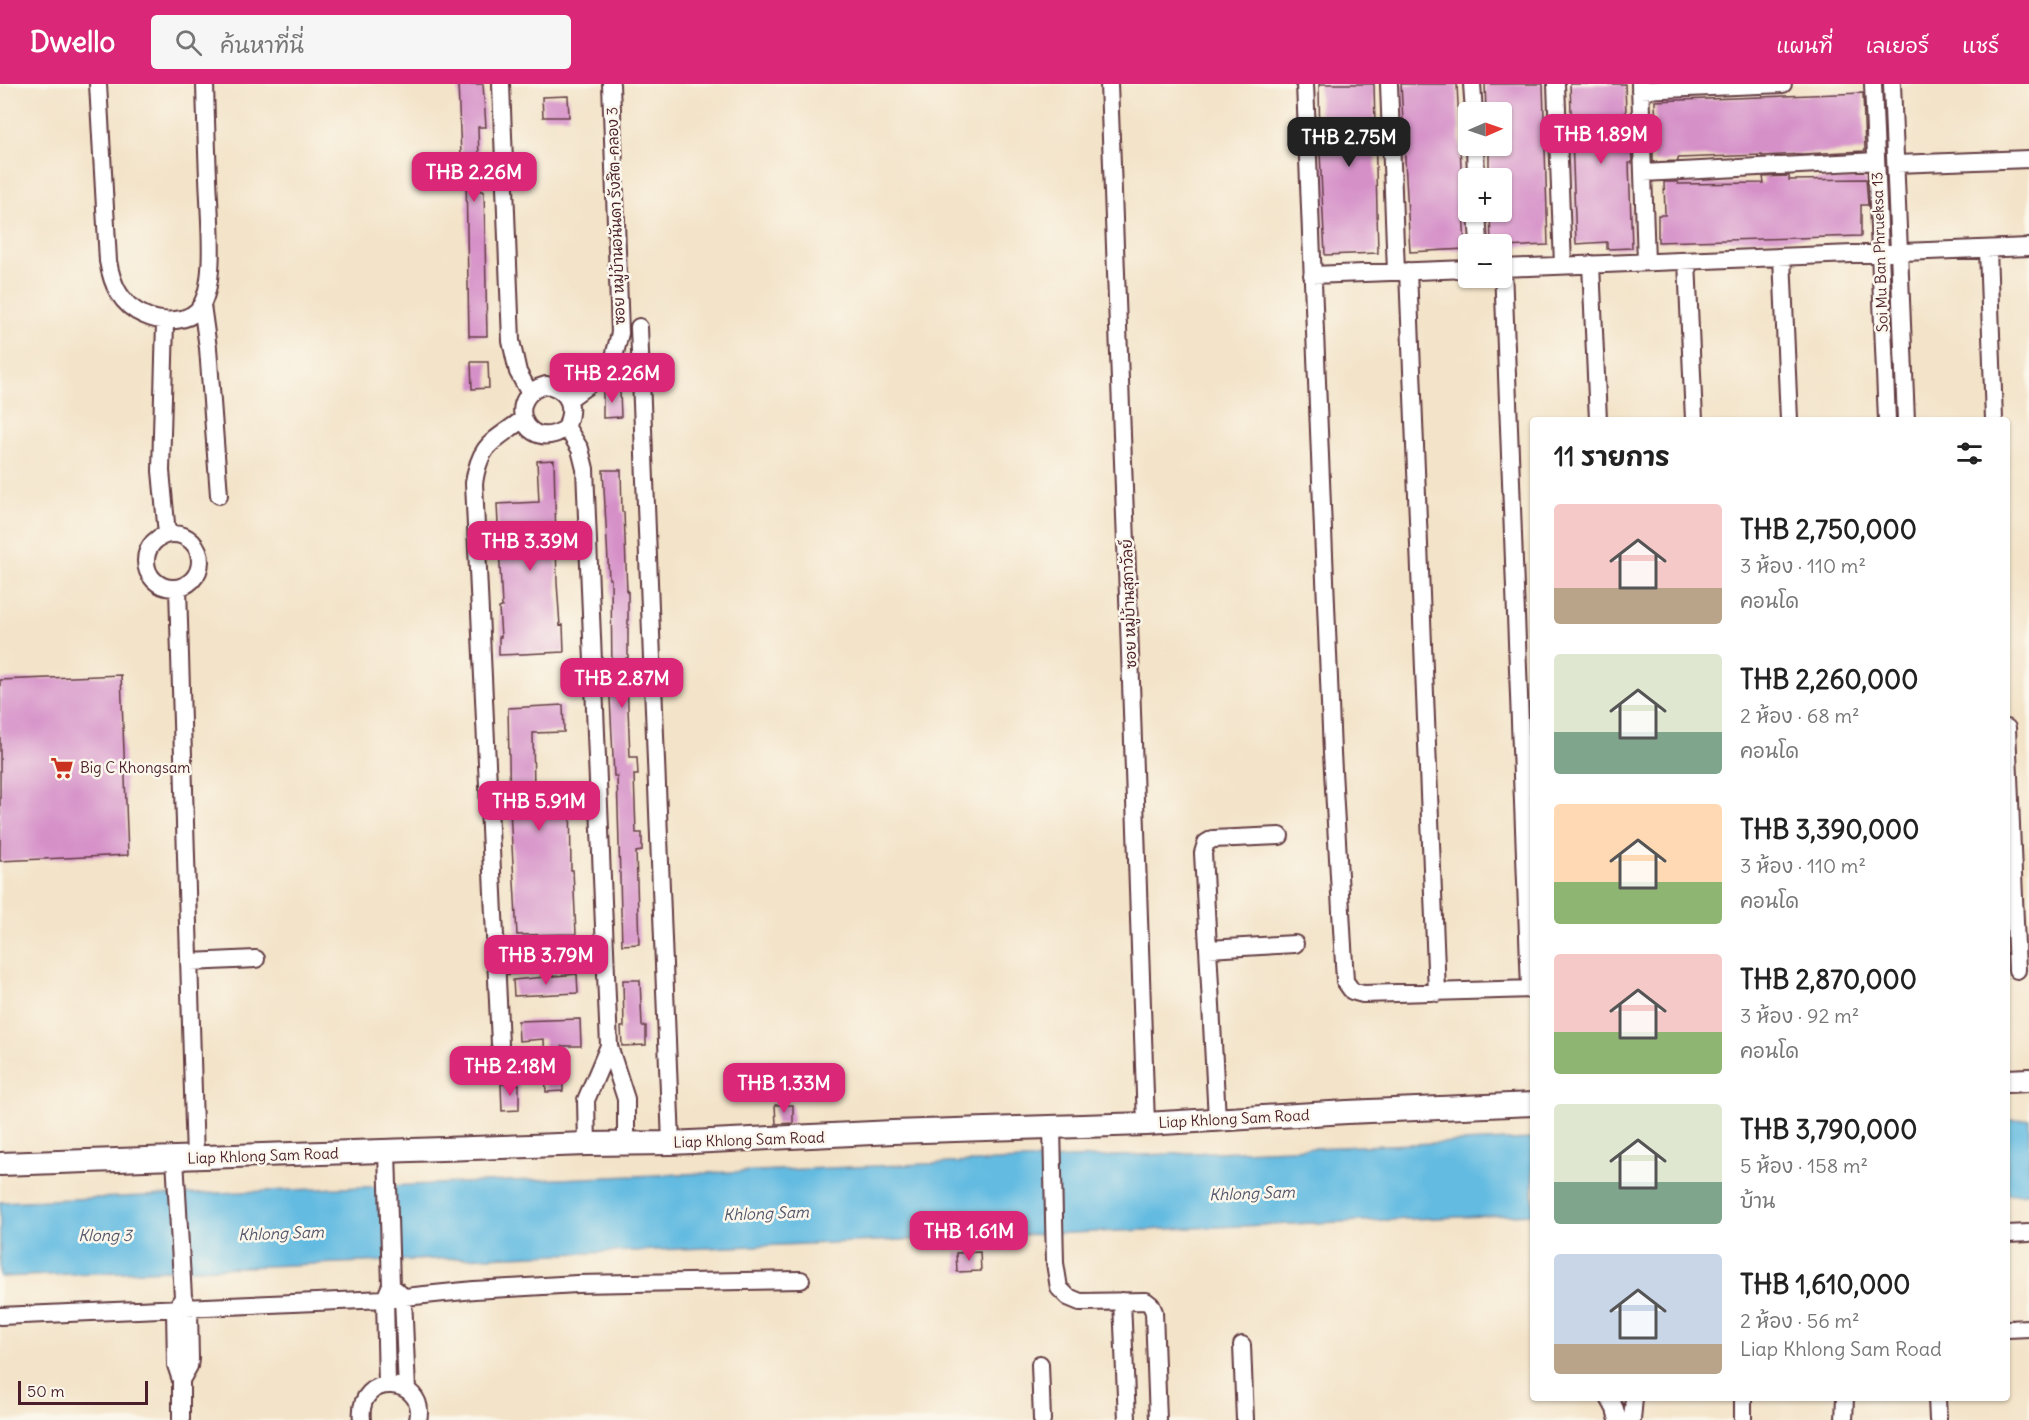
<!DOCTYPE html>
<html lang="th">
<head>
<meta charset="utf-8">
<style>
	:root { --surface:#fff; --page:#f6f6f6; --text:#222; --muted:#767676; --accent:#db2777 }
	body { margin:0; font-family:Delius,"Playpen Sans Thai",sans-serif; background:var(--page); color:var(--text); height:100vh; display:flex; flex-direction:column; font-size:22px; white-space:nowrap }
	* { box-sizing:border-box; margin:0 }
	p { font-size:20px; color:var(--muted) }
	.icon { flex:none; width:33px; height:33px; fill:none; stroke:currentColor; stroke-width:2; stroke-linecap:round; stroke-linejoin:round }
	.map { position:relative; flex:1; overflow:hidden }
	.drawer { position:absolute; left:1530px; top:333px; width:480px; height:984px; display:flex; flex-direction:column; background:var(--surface); border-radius:6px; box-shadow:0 2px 4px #0004 }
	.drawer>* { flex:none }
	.needle { width:39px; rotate:88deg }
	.buttons { position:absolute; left:1458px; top:18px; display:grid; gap:12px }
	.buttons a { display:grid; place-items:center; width:54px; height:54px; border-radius:6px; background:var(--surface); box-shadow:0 2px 4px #0004; font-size:30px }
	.scale { position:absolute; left:18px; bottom:15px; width:130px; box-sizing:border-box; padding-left:6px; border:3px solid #4a1f2b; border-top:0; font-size:16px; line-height:21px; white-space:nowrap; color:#4a1f2b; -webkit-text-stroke:4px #fbf7ec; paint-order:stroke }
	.price { position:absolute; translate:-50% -51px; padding:0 14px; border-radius:12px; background:var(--accent); color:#fff; font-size:20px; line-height:39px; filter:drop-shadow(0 2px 3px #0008) }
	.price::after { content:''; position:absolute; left:50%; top:36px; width:18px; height:14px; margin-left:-9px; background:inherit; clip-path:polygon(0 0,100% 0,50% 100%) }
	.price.active { background:#222; color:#fff }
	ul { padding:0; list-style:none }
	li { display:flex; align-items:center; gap:18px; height:150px; padding:0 24px }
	li span { display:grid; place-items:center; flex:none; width:168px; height:120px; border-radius:6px; color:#555 }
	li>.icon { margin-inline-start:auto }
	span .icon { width:72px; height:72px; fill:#fffc; stroke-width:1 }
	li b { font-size:26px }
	h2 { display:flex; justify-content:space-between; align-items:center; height:72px; padding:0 24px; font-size:26px }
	header { display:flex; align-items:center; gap:36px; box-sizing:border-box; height:84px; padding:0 30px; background:var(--accent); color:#fff }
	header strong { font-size:28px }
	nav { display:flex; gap:33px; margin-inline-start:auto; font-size:21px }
	.search { width:420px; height:54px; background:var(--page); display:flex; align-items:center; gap:15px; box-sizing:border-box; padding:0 21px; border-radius:6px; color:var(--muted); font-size:22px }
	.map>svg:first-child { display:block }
	.water { fill:#64bbe1; stroke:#576d86; stroke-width:1.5 }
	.building { fill:#d590c8 }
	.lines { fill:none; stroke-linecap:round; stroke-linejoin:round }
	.street-casing { stroke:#633c43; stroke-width:20 }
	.secondary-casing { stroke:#633c43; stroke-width:26 }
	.street { stroke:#fff; stroke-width:16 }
	.secondary { stroke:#fff; stroke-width:22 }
	.labels { text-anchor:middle; stroke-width:5; stroke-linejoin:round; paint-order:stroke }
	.street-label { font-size:15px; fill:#4a1f2b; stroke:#fbf7ec }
	.poi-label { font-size:15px; fill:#4a1f2b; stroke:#fbf7ec; text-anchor:start }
	.water-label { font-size:16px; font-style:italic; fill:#53566b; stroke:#fbf7ec }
</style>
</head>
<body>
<header>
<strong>Dwello</strong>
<div class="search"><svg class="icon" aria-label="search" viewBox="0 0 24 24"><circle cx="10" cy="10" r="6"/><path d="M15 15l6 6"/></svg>ค้นหาที่นี่</div>
<nav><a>แผนที่</a><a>เลเยอร์</a><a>แชร์</a></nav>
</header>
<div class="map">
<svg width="2029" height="1336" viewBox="0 0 2029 1336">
	<rect width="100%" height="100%" fill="#fbf7ec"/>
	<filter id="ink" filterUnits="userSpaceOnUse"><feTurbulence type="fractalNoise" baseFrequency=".0167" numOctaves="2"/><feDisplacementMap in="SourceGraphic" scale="12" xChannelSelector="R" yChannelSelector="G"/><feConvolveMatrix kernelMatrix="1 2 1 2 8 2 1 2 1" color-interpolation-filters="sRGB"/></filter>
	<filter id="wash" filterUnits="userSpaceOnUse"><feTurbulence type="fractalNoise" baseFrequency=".008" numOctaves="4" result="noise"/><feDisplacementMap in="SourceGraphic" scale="24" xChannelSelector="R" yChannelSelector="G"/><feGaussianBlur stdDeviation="1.35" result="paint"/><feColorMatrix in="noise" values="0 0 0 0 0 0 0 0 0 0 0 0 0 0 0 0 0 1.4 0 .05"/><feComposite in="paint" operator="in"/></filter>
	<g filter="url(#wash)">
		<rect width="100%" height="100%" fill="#f3e3c8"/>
		<!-- water -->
		<path class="water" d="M 2029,1035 L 2029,1109 L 2007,1110 L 2007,1036 Z
			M 1533,1055 L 1533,1130 L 0,1193 L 0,1118 Z"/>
		<g id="blocks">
			<!-- building -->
			<path class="building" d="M 458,0 L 483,0 L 486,43 L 478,43 L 480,107 L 484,107 L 487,252 L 469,252 L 466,94 L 462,95 Z
				M 1319,0 L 1374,0 L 1378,169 L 1325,171 L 1320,69 Z
				M 1401,0 L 1457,0 L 1465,165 L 1410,168 Z
				M 1485,0 L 1543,0 L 1548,161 L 1502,163 L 1502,160 L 1491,160 L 1490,128 L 1502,128 L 1502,94 L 1489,94 L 1489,62 L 1502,62 L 1502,28 L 1486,28 Z
				M 1570,0 L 1625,0 L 1627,58 L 1631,58 L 1632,79 L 1629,79 L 1632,164 L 1607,165 L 1607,158 L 1576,160 Z
				M 1863,9 L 1865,67 L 1762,72 L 1762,71 L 1678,74 L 1678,77 L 1653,78 L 1653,50 L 1656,49 L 1655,17 Z
				M 568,12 L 569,33 L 543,33 L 542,13 Z
				M 1789,92 L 1789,96 L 1866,95 L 1868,121 L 1861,121 L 1861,152 L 1658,158 L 1658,131 L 1665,131 L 1664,98 L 1678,98 L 1678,100 L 1764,99 L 1763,93 Z
				M 471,278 L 488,278 L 489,304 L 472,305 Z
				M 603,307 L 620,307 L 621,333 L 603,334 Z
				M 554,376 L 557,499 L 560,542 L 563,541 L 564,568 L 499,571 L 499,553 L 501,553 L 499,524 L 502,523 L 497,420 L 539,418 L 537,377 Z
				M 603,386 L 621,386 L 622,428 L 624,428 L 627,508 L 628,507 L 628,574 L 626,574 L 630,673 L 637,673 L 638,691 L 634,691 L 636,749 L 642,749 L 642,767 L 636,768 L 639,860 L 622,861 L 617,692 L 614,692 L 609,594 L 612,594 L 611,495 L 609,495 Z
				M 121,591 L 128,771 L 0,777 L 0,596 Z
				M 563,621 L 564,648 L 533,649 L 534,707 L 570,706 L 571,786 L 573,786 L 576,850 L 517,851 L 510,726 L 508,624 Z
				M 577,890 L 578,909 L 514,912 L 513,896 Z
				M 623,896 L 640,896 L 642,942 L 646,942 L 646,961 L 622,962 L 621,943 L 624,943 Z
				M 580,935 L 581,962 L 562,962 L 563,1007 L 546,1008 L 544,955 L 519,957 L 518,937 Z
				M 501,1000 L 519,1000 L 519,1026 L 502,1027 Z
				M 775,1021 L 793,1021 L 793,1039 L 776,1040 Z
				M 980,1168 L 981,1187 L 957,1188 L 956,1169 Z"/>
		</g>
	</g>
	<g filter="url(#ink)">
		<use href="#blocks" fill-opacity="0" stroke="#633c43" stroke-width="1.5"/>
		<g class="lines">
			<!-- street casing -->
			<g class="street-casing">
				<path id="street" d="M 98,0 L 108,177 C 112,201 121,221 144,231 C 161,239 192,240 202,220 C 215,196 210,143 209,115 C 207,77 206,38 205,0
					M 501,0 L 511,257 L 518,288 L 529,308
					M 1109,0 C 1121,347 1136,693 1146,1040
					M 1305,0 L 1332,669 L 1345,897 L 1352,907 L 1363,910 L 1533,905
					M 1389,0 L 1396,188
					M 1472,0 L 1474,28
					M 1556,0 L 1563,181
					M 1640,0 L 1646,178
					M 1873,0 L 1887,336
					M 1892,0 L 1906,336
					M 1640,6 L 1783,0
					M 1475,62 L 1476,94
					M 1896,80 L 2029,75
					M 1643,89 L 1876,77
					M 1477,128 L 1479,160
					M 1988,165 L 1994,336
					M 1782,173 L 1789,336
					M 1687,177 L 1694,336
					M 1591,180 L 1598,336
					M 1502,184 L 2029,163
					M 1503,184 L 1530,905
					M 1408,187 L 1437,909
					M 1312,191 L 1468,185
					M 202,221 L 208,264 L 219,411
					M 165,238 L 161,387 L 167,450
					M 639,243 L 671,1059
					M 546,301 C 560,303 572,313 570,329 C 570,334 567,338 567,344 C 563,346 558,349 554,350 C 522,360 506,311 546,301 Z
					M 569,315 L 602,291 L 614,273 L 620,249 L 611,0
					M 567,344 L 580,365 L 585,385 L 609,962 L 626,1015 L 626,1059
					M146 477a27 27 0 1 1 54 0a27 27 0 1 1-54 0Z
					M 178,504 L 195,1075
					M 2007,644 L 2017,886
					M 1208,865 L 1295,860
					M 190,878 L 256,875
					M 497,882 L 605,874
					M 500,960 L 474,399 C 480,359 493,358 523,335
					M 1217,1035 L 1203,769 L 1206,759 L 1213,755 L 1280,752
					M 1052,1043 L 1055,1179 L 1059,1204 L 1068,1213 L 1080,1218 L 1146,1217 L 1151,1221 L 1154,1228 L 1158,1336
					M 587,1060 L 586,1016 L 609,962
					M 175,1075 L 183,1213 L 189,1225 L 190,1275 L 189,1282 L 181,1296
					M 2007,1150 L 2029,1149
					M 396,1206 L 403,1213 L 407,1306
					M 181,1217 L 175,1226 L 176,1281 L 181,1296 L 181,1336
					M 1122,1217 L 1127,1336
					M 0,1232 L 385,1215 L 474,1206 L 577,1200 L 801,1196
					M 2007,1245 L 2029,1244
					M 1242,1261 L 1245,1336
					M 1040,1280 L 1042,1336
					M 387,1300 L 385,1215 L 391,1201 L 387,1068
					M 1609,1314 L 1615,1325 L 1618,1336
					M 1743,1314 L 1743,1336
					M 1937,1314 L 1938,1336
					M 362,1336 C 356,1286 428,1293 418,1336
					M 1632,1336 L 1634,1314
					M 1844,1336 L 1845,1314"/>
			</g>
			<!-- secondary casing -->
			<g class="secondary-casing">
				<path id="secondary" d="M 2007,997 L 2029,996
					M 0,1080 L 587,1060 L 671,1059 L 893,1048 L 1146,1040 L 1347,1028 L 1533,1020"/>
			</g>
			<!-- street -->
			<use href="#street" class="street"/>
			<!-- secondary -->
			<use href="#secondary" class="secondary"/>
		</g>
	</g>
	<!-- icons -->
	<defs>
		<g id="supermarket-bare" transform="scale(1.8)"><path d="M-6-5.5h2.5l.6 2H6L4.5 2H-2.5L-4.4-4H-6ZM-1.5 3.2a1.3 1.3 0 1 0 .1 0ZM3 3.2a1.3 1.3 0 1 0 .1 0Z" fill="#c8321e" stroke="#fbf7ec" stroke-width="2.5" paint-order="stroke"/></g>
	</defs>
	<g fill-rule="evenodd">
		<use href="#supermarket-bare" x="62" y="684"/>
	</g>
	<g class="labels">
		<!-- street labels -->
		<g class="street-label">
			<text transform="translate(616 132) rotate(-92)" y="5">ซอย หมู่บ้านอนันดา รังสิต-คลอง 3</text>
			<text transform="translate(1880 168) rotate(-92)" y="5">Soi Mu Ban Phrueksa 13</text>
			<text transform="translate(1129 520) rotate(-92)" y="5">ซอย หมู่บ้านสุภาวัลย์</text>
			<text transform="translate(1234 1035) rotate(-3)" y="5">Liap Khlong Sam Road</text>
			<text transform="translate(749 1056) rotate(-2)" y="5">Liap Khlong Sam Road</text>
			<text transform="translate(263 1072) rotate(-2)" y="5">Liap Khlong Sam Road</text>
		</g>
		<!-- poi labels -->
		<g class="poi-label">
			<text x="80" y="689">Big C Khongsam</text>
		</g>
		<!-- water labels -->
		<g class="water-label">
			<text transform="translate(1252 1109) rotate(-2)" y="6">Khlong Sam</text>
			<text transform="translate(766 1129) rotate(-2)" y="6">Khlong Sam</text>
			<text transform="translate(281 1149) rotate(-2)" y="6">Khlong Sam</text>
			<text x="105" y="1157">Klong 3</text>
		</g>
	</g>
</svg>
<div class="buttons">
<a><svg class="needle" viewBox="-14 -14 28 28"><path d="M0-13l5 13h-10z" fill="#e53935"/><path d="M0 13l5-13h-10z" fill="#767676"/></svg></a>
<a>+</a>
<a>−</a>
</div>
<div class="scale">50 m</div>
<b class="price" style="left:1601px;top:81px">THB 1.89M</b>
<b class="price active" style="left:1349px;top:84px">THB 2.75M</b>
<b class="price" style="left:474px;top:119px">THB 2.26M</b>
<b class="price" style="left:612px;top:320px">THB 2.26M</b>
<b class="price" style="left:530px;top:488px">THB 3.39M</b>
<b class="price" style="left:622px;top:625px">THB 2.87M</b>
<b class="price" style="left:539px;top:748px">THB 5.91M</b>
<b class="price" style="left:546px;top:902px">THB 3.79M</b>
<b class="price" style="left:510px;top:1013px">THB 2.18M</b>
<b class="price" style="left:784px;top:1030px">THB 1.33M</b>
<b class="price" style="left:969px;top:1178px">THB 1.61M</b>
<section class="drawer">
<h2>11 รายการ<svg class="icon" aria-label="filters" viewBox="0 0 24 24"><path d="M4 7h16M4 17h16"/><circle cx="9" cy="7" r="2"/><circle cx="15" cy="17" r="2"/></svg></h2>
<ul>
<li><span style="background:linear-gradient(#f6c9c9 70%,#b9a48a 0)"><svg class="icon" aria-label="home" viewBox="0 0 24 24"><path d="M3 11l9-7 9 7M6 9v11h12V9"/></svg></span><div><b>THB 2,750,000</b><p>3 ห้อง · 110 m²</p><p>คอนโด</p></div></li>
<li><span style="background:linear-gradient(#dfe7d0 65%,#7fa58c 0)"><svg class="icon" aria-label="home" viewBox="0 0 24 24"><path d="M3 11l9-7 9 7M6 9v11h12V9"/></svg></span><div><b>THB 2,260,000</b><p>2 ห้อง · 68 m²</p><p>คอนโด</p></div></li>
<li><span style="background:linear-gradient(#ffd9b3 65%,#8fb573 0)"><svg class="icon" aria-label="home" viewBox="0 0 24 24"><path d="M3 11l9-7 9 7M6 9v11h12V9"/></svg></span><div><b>THB 3,390,000</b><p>3 ห้อง · 110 m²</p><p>คอนโด</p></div></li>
<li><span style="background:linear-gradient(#f6c9c9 65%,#8fb573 0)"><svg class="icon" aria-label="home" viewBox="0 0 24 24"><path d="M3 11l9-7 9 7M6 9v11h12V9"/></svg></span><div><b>THB 2,870,000</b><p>3 ห้อง · 92 m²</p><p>คอนโด</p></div></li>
<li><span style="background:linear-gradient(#dfe7d0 65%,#7fa58c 0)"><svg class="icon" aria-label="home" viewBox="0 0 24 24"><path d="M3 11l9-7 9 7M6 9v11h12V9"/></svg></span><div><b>THB 3,790,000</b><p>5 ห้อง · 158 m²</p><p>บ้าน</p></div></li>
<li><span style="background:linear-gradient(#c9d6e8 75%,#b9a48a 0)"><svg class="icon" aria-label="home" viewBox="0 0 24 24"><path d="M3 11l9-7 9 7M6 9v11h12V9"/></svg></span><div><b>THB 1,610,000</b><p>2 ห้อง · 56 m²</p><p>Liap Khlong Sam Road</p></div></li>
</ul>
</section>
</div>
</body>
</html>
